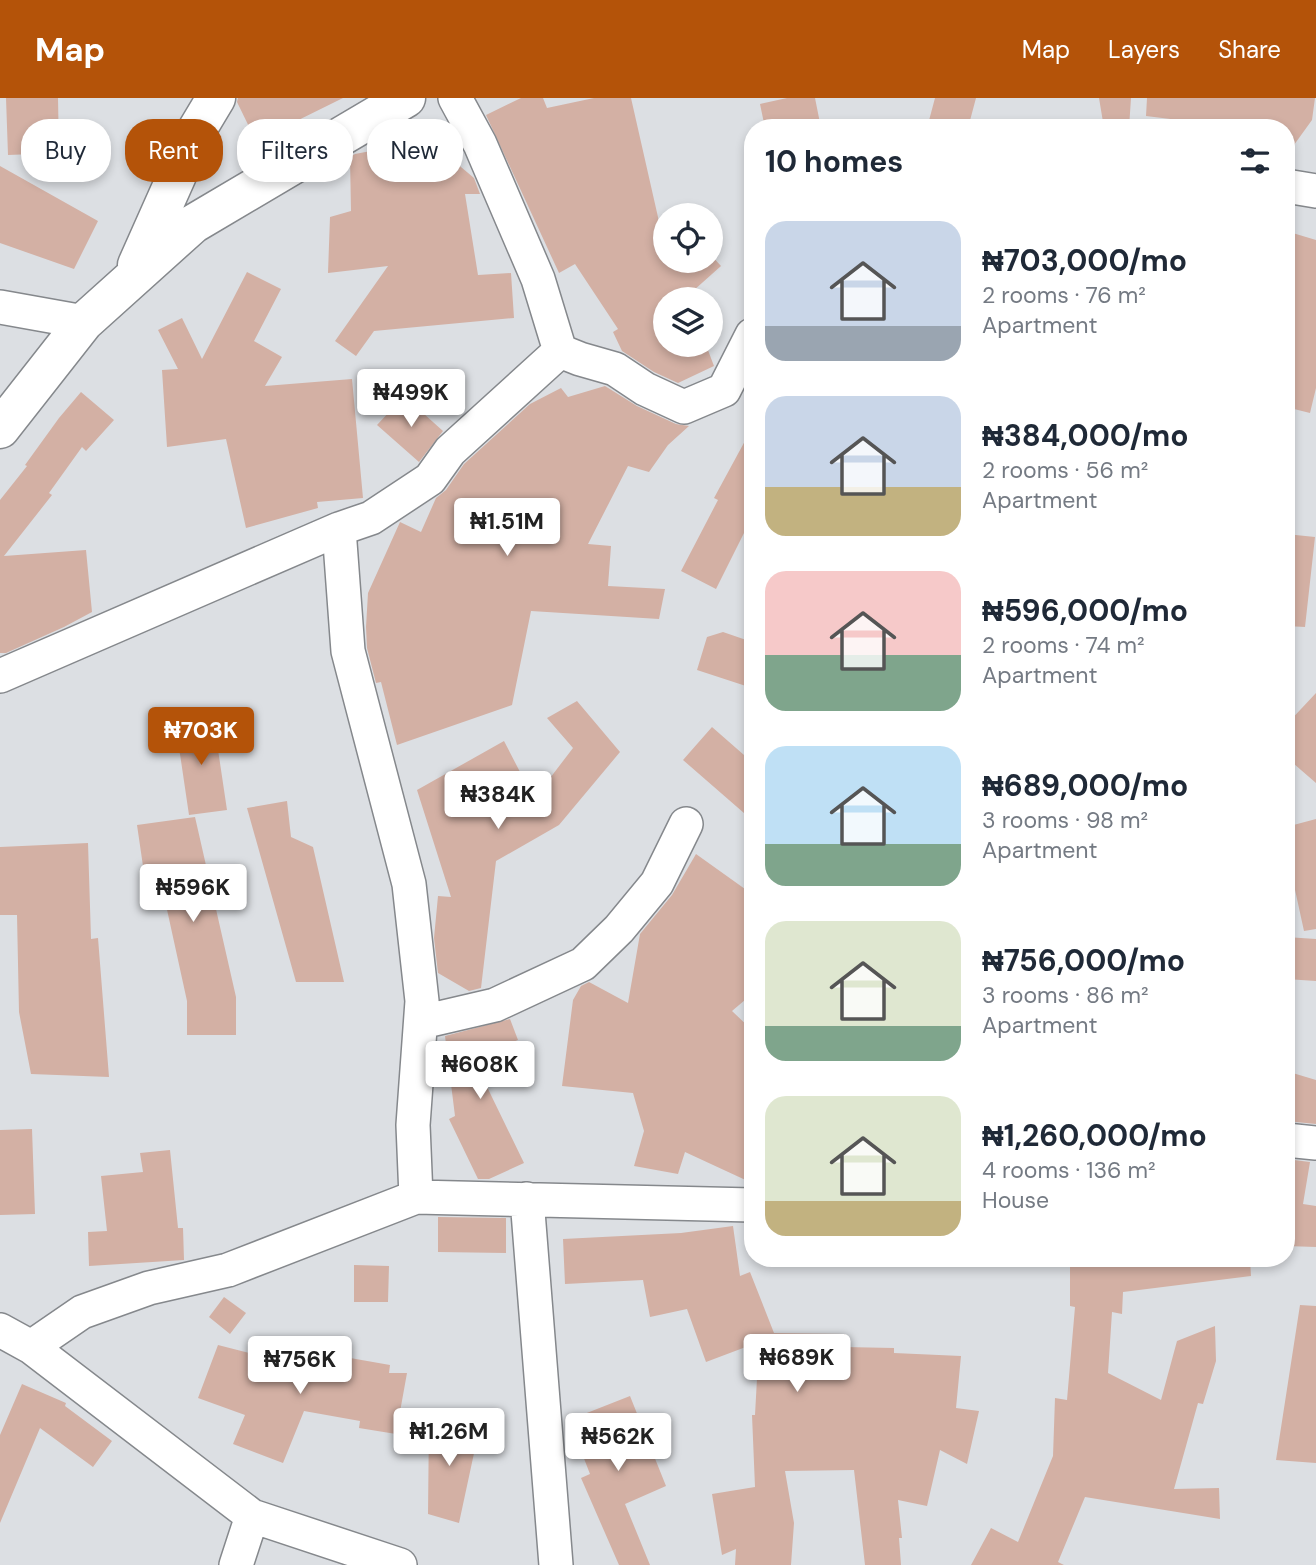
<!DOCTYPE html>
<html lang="en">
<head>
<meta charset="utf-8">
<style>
	:root { --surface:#fff; --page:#f6f6f7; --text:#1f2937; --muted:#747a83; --accent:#b45309 }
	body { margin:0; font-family:"DM Sans",sans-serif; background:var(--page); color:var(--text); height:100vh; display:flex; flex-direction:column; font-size:26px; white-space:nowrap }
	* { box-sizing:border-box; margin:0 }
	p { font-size:23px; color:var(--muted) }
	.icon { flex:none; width:38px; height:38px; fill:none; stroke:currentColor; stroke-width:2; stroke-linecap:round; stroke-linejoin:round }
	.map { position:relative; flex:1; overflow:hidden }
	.sheet { position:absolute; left:744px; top:21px; width:551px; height:1148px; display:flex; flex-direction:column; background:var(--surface); border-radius:28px; box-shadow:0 4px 10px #0003 }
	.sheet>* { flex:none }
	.top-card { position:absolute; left:21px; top:21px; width:618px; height:63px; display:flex; gap:14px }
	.fabs { position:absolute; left:653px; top:105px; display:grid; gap:14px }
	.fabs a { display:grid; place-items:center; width:70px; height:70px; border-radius:50%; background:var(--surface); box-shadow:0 4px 10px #0003; font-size:35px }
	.price { position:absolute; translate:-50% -60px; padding:0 16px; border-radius:7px; background:#fff; color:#222; font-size:23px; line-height:46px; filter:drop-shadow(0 2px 4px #0008) }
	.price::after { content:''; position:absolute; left:50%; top:42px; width:21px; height:16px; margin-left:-10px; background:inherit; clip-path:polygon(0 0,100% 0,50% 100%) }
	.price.active { background:var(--accent); color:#fff }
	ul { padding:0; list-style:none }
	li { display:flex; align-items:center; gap:21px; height:175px; padding:0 21px }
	li span { display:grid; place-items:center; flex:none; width:196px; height:140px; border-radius:21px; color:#555 }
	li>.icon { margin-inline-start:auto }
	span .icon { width:84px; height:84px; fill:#fffc; stroke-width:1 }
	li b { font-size:30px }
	h2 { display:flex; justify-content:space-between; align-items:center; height:84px; padding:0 21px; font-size:30px }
	.tag { padding:0 24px; border-radius:28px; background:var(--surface); box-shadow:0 4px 10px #0003; font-size:24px; line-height:63px }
	.tag.active { background:var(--accent); color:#fff }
	header { display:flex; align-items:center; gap:42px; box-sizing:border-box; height:98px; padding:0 35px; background:var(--accent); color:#fff }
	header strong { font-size:33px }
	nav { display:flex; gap:38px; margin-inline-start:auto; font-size:24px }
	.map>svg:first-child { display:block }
	.building { fill:#d3b0a4 }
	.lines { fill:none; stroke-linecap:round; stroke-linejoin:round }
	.street-casing { stroke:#85888c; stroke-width:36 }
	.secondary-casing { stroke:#85888c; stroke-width:41 }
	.street { stroke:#fff; stroke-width:33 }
	.secondary { stroke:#fff; stroke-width:38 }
</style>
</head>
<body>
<header>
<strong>Map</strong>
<nav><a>Map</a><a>Layers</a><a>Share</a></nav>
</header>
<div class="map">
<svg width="1316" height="1467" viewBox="0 0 1316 1467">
	<rect width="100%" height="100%" fill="#dcdfe3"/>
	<!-- building -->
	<path class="building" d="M 6,0 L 58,0 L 59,55 L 8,57 Z
		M 238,0 L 343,0 L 256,43 L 237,4 Z
		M 521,0 L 543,0 L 547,10 L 594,0 L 631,0 L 665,150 L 665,163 L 710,163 L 710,156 L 721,168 L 684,201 L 665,201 L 665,247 L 706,247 L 714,268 L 678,285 L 654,274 L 622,253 L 613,234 L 618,231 L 575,166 L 559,175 L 486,17 Z
		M 787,0 L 815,0 L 821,30 L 765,30 L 760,6 Z
		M 935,0 L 976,0 L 968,30 L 927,30 Z
		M 1099,0 L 1131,0 L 1129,30 L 1104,30 Z
		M 1147,0 L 1315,0 L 1312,22 L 1286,58 L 1286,30 L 1210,30 L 1211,26 L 1146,18 Z
		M 429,42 L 474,80 L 480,96 L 465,96 L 478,177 L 511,175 L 514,220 L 374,233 L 356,258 L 335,243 L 388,168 L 328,175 L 330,119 L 351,113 L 350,59 L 355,56 Z
		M 0,68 L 98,123 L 74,171 L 0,145 Z
		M 1286,133 L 1316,142 L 1316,290 L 1310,315 L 1286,309 Z
		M 247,174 L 281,191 L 254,243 L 282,259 L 265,288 L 352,281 L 363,400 L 317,404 L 318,410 L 246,430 L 226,341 L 167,349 L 162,272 L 178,271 L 158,232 L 182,220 L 202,261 Z
		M 605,288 L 637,308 L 676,326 L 689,328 L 668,347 L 649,374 L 628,368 L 588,446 L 611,448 L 608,488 L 665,491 L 659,521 L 531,513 L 512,607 L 397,647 L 381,584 L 376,585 L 367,550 L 366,529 L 368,495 L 400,424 L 421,434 L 436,400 L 446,392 L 464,366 L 530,306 L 561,290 L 568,299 Z
		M 81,294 L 114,322 L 86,353 L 82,349 L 49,395 L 52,397 L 4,458 L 86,452 L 92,514 L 64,529 L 6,555 L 0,555 L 0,402 L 27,368 L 25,367 L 59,320 Z
		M 404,298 L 443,333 L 419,364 L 377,327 Z
		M 752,330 L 752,419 L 716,491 L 681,473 L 718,402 L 714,400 Z
		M 1286,436 L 1315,439 L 1305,529 L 1286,528 Z
		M 723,534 L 752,544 L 752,590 L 697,572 L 707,539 Z
		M 1316,595 L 1316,685 L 1286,659 L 1286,627 Z
		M 577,603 L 620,654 L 559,727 L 496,763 L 481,890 L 469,893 L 438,875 L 434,840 L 438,798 L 451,799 L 417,692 L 504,643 L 534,701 L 573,650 L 547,620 Z
		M 213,618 L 227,712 L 189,717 L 180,656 L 171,632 Z
		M 712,629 L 752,664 L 752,722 L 683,662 Z
		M 287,703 L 291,739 L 313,749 L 344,884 L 296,884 L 247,710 Z
		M 195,719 L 236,899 L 236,937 L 187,937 L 187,903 L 157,766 L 143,768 L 137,727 Z
		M 1316,721 L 1316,831 L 1304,833 L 1292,778 L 1286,780 L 1286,729 Z
		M 88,745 L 91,841 L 98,840 L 109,979 L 31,976 L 19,914 L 17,817 L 0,817 L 0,749 Z
		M 696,756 L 752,796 L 752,896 L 732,913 L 752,932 L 752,1085 L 685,1054 L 678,1076 L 634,1068 L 644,1033 L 633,995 L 562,988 L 573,902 L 581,888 L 589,884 L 628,905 L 640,836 L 672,797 Z
		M 1286,839 L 1316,841 L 1316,883 L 1286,881 Z
		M 510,921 L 518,942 L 473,960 L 524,1065 L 489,1081 L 478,1081 L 449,1021 L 455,1018 L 445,938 Z
		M 1286,973 L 1316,982 L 1316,1026 L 1286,1023 Z
		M 32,1031 L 35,1116 L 0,1117 L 0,1032 Z
		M 170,1052 L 178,1130 L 183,1130 L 184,1162 L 89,1168 L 88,1134 L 107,1133 L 101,1078 L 143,1074 L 140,1055 Z
		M 1286,1061 L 1310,1064 L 1303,1106 L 1316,1108 L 1316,1149 L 1286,1148 Z
		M 438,1119 L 506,1120 L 506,1155 L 438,1154 Z
		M 733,1128 L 740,1178 L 750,1174 L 774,1235 L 845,1236 L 844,1249 L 894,1250 L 894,1255 L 961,1258 L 956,1310 L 979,1313 L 967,1366 L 940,1352 L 927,1408 L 898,1402 L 902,1440 L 899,1440 L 901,1467 L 865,1467 L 854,1372 L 785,1373 L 794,1425 L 791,1467 L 735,1467 L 736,1451 L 722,1457 L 712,1396 L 755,1389 L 752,1317 L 755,1317 L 759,1244 L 706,1264 L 687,1211 L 650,1219 L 643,1182 L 565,1186 L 563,1141 L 681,1135 Z
		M 1070,1160 L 1112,1160 L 1162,1168 L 1161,1160 L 1250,1160 L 1251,1178 L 1123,1194 L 1122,1216 L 1112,1214 L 1108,1275 L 1161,1302 L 1177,1243 L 1215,1228 L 1216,1263 L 1203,1306 L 1198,1305 L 1174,1391 L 1219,1390 L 1220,1421 L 1085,1399 L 1058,1464 L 1064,1467 L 971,1467 L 991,1430 L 1018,1444 L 1053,1358 L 1055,1300 L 1067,1302 L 1075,1209 L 1070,1208 Z
		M 354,1167 L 389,1168 L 388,1204 L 354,1204 Z
		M 224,1199 L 246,1215 L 230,1236 L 209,1219 Z
		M 1300,1207 L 1316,1208 L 1316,1365 L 1276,1362 Z
		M 218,1247 L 312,1271 L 316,1254 L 390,1267 L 389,1275 L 407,1275 L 396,1336 L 359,1330 L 360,1323 L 304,1313 L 283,1365 L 233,1346 L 245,1317 L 198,1300 Z
		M 22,1286 L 66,1305 L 65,1308 L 112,1343 L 93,1369 L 40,1330 L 0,1425 L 0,1337 Z
		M 630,1298 L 666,1388 L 625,1406 L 650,1467 L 619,1467 L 581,1380 L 590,1376 L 569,1322 Z
		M 429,1321 L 479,1332 L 459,1425 L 428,1416 Z"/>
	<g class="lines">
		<!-- street casing -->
		<g class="street-casing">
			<path id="street" d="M 455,0 L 480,46 L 538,181 L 560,253 L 580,261 L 615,271 L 645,291 L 684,309 L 724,292 L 752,237
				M 1286,88 L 1316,93
				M 0,209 L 84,224
				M 0,578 L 339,431
				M 422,924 L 495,907 L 583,866 L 619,831 L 657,785 L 686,726
				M 1286,1042 L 1316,1045
				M 416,1099 L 413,1027 L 422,903 L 409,786 L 348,553 L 339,431 L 371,420 L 430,381 L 450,353 L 560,253
				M 527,1101 L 556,1467
				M 0,1232 L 31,1249 L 252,1418 L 236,1467
				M 31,1249 L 82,1214 L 149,1190 L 228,1172 L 416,1099 L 752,1107
				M 252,1418 L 400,1467"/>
		</g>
		<!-- secondary casing -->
		<g class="secondary-casing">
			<path id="secondary" d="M 137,167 L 198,30 L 216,0
				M 0,331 L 84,224 L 193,126 L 406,0"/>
		</g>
		<!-- street -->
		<use href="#street" class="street"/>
		<!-- secondary -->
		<use href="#secondary" class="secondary"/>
	</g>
</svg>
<div class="fabs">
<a><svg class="icon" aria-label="locate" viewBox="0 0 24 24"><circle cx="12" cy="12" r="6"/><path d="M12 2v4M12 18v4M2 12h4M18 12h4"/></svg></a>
<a><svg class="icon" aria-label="layers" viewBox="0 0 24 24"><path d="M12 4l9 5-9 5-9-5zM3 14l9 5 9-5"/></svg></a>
</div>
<b class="price" style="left:411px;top:331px">₦499K</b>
<b class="price" style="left:507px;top:460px">₦1.51M</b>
<b class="price active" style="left:201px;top:669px">₦703K</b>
<b class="price" style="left:498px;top:733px">₦384K</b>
<b class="price" style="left:193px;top:826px">₦596K</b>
<b class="price" style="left:480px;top:1003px">₦608K</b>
<b class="price" style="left:797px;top:1296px">₦689K</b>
<b class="price" style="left:300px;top:1298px">₦756K</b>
<b class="price" style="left:449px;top:1370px">₦1.26M</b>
<b class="price" style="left:618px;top:1375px">₦562K</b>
<div class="top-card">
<a class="tag">Buy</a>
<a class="tag active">Rent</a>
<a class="tag">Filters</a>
<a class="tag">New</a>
</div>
<section class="sheet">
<h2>10 homes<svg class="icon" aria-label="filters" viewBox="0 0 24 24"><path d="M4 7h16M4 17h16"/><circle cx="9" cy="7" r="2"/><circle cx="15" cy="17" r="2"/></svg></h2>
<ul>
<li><span style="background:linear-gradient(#c9d6e8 75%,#9aa5b1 0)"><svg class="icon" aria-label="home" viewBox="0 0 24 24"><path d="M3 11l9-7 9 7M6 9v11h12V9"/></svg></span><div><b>₦703,000/mo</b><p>2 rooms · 76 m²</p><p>Apartment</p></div></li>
<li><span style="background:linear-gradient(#c9d6e8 65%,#c2b280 0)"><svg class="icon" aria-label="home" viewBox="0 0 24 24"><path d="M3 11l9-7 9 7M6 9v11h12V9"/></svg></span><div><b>₦384,000/mo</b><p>2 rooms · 56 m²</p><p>Apartment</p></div></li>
<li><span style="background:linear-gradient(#f6c9c9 60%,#7fa58c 0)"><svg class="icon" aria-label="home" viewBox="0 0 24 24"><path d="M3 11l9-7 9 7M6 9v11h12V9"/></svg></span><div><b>₦596,000/mo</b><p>2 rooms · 74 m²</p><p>Apartment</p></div></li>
<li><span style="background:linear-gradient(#bfe0f5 70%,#7fa58c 0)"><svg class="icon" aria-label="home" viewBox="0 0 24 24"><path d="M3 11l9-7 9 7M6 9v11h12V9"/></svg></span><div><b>₦689,000/mo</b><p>3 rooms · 98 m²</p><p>Apartment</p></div></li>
<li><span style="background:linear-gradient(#dfe7d0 75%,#7fa58c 0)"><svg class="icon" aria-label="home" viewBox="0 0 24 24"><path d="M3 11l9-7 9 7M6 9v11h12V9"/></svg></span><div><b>₦756,000/mo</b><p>3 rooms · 86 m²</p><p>Apartment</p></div></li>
<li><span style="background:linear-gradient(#dfe7d0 75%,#c2b280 0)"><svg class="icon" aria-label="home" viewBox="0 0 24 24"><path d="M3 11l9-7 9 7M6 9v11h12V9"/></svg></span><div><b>₦1,260,000/mo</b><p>4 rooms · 136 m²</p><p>House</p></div></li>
</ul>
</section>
</div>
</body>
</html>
